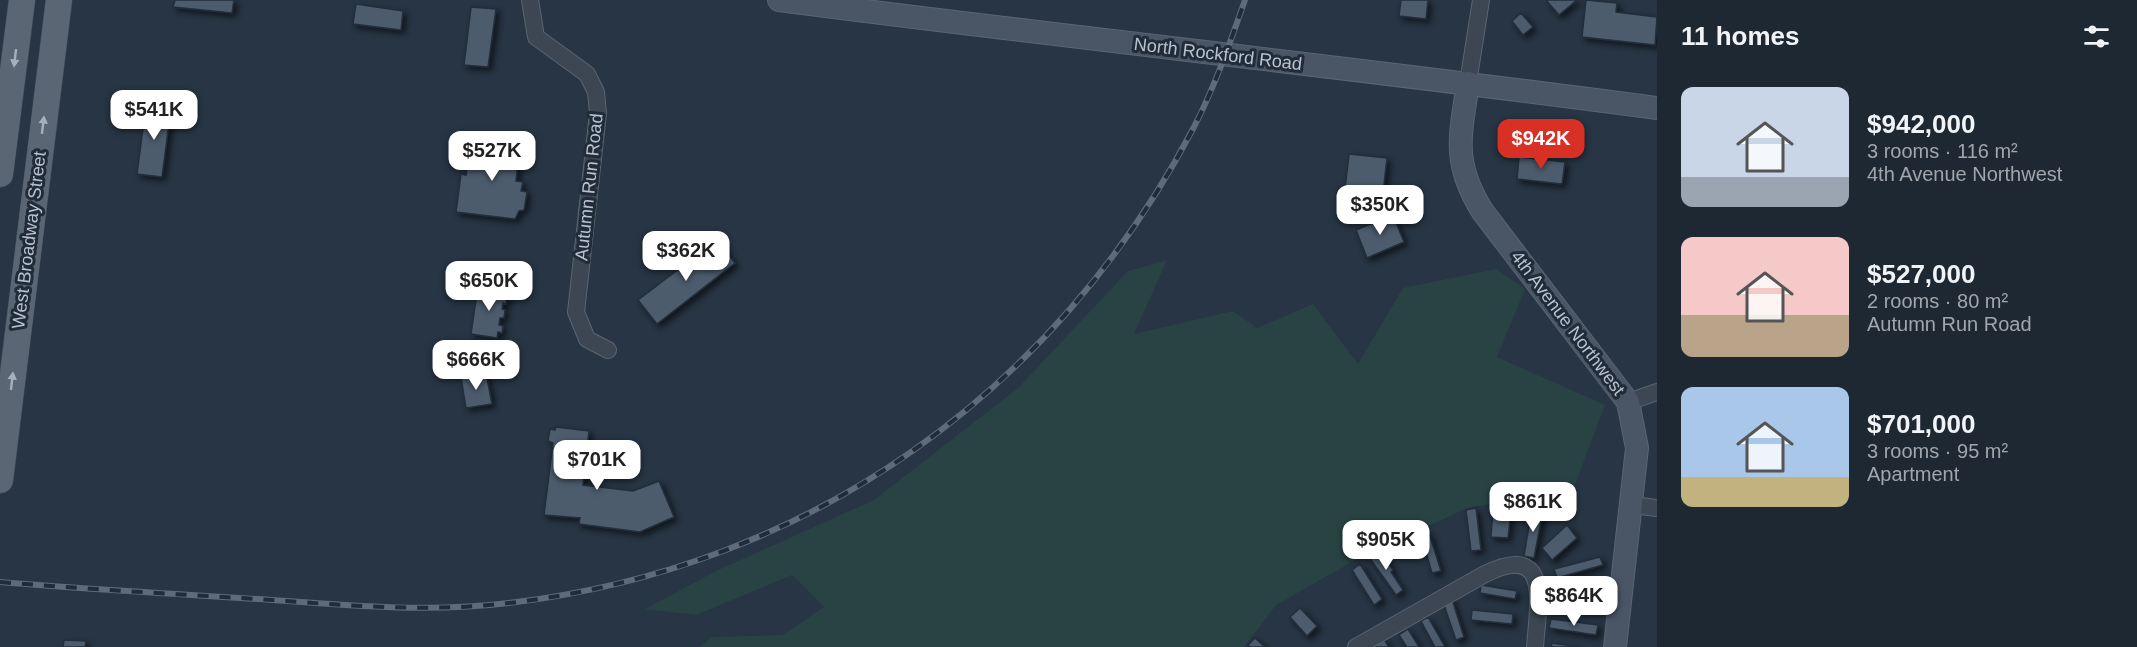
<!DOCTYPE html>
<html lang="en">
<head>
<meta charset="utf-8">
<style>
	:root { --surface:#1d2833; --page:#25303b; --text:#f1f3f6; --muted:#a0a6ac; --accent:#d93025 }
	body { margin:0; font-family:Helvetica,sans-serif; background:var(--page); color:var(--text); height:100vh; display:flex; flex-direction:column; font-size:22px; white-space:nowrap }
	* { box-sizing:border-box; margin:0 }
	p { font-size:20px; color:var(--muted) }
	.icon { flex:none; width:33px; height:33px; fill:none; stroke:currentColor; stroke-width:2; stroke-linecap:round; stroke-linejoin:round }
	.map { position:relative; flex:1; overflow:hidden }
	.sheet { display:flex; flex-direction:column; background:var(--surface); width:480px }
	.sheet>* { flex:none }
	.price { position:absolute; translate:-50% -51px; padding:0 14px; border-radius:12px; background:#fff; color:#222; font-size:20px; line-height:39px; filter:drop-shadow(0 2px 3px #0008) }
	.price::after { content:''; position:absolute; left:50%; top:36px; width:18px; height:14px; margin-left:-9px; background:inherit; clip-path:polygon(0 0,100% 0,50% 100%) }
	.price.current { background:var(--accent); color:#fff }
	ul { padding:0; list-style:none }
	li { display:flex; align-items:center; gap:18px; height:150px; padding:0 24px }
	li span { display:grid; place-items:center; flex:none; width:168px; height:120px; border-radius:12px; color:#555 }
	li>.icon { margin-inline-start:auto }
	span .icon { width:72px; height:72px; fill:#fffc; stroke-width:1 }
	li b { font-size:26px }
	h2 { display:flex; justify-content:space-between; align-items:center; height:72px; padding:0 24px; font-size:26px }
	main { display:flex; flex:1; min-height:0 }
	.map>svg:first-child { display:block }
	.green { fill:#294345 }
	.building { fill:#4e5c6d; stroke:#222e3b; stroke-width:1.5; filter:url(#shadow) }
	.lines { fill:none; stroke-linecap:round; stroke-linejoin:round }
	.street-casing { stroke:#5a6571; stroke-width:18 }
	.secondary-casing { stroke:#5a6571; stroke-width:24 }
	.primary-casing { stroke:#45505d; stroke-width:27 }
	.street { stroke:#3c4753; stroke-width:16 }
	.secondary { stroke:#4a5666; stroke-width:22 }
	.primary { stroke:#5a6673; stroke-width:26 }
	.rail-casing { stroke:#5e6b7a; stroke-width:6 }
	.rail { stroke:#202c39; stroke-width:4; stroke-dasharray:11; stroke-linecap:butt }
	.oneway { fill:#a6b0bb }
	.labels { text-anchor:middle; stroke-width:6; stroke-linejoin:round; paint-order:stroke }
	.street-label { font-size:18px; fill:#b9c2cd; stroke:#202c39 }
</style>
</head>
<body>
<main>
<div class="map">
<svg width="1657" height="647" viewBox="0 0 1657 647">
	<defs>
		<filter id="shadow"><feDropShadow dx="3.5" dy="3.5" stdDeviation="3" flood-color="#0009"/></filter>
	</defs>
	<rect width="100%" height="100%" fill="#273544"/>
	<!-- green -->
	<path class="green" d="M 1167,260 L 1134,334 L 1233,311 L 1257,328 L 1313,304 L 1358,364 L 1403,288 L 1496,269 L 1525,289 L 1497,357 L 1605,405 L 1573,490 L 1467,508 L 1359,558 L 1276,605 L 1244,647 L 699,647 L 712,637 L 783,635 L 824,607 L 792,575 L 696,615 L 645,609 L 718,570 L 874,500 L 1018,388 L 1128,271 Z"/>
	<!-- building -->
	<path class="building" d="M 175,0 L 234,0 L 232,13 L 173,7 Z
		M 1401,0 L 1428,0 L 1426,19 L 1399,16 Z
		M 1546,0 L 1577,0 L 1559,15 Z
		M 1586,0 L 1617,3 L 1616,12 L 1657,17 L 1655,45 L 1582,37 Z
		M 356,4 L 403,11 L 401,30 L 353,24 Z
		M 471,7 L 496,9 L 488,67 L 464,65 Z
		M 1521,13 L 1533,27 L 1523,35 L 1512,21 Z
		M 146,105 L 171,108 L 162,177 L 137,174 Z
		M 485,140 L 506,142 L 513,153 L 519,153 L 516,181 L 523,182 L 521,191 L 527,192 L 524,210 L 519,211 L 515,219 L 456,212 L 461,174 L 466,175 L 469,148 L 474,148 Z
		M 1349,154 L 1387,158 L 1382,202 L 1344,198 Z
		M 1519,157 L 1565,162 L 1562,184 L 1517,179 Z
		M 1393,215 L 1404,242 L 1367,258 L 1356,230 Z
		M 717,240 L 735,263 L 657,324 L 638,300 Z
		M 478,286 L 505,290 L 504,295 L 507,295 L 506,304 L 503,303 L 502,309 L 505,310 L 504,318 L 500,318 L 499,325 L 503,326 L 502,333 L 498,332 L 497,338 L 471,334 Z
		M 486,373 L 492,404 L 466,408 L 461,377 Z
		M 556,427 L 589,431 L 583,485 L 633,491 L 659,481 L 674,517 L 640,532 L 579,524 L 580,518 L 544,515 L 553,443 L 548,441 L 550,429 L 555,430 Z
		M 1476,508 L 1481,550 L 1471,551 L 1466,510 Z
		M 1532,508 L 1543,511 L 1534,558 L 1524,556 Z
		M 1493,509 L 1511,511 L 1508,538 L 1491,537 Z
		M 1567,525 L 1577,538 L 1552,560 L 1542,548 Z
		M 1429,533 L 1441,571 L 1432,573 L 1421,535 Z
		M 1378,549 L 1393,570 L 1391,572 L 1403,590 L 1396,595 L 1369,557 Z
		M 1600,557 L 1603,565 L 1557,578 L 1554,569 Z
		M 1360,564 L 1382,599 L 1374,605 L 1352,570 Z
		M 1481,585 L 1517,591 L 1515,599 L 1480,593 Z
		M 1558,595 L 1600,600 L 1598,609 L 1557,604 Z
		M 1452,599 L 1464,637 L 1456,640 L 1443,602 Z
		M 1300,608 L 1317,626 L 1307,636 L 1290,617 Z
		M 1472,610 L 1513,614 L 1512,624 L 1471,620 Z
		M 1428,617 L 1445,647 L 1435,647 L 1421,621 Z
		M 1551,619 L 1598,625 L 1596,635 L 1549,628 Z
		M 1408,629 L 1419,647 L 1407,647 L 1399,635 Z
		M 1255,638 L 1265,647 L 1250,647 L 1248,645 Z
		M 1383,638 L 1389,647 L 1376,647 L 1374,644 Z
		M 64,640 L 86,641 L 85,647 L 63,647 Z
		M 1552,643 L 1579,647 L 1551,647 Z"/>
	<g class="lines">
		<!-- street casing -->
		<g class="street-casing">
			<path id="street" d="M 530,0 L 536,37 L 587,74 L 596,92 L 598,113 L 576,312 L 587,339 L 608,350
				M 1468,83 L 1481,0
				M 1628,402 L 1657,392
				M 1632,505 L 1657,508
				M 1356,647 L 1485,574 C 1552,541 1538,605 1535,647"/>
		</g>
		<!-- secondary casing -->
		<g class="secondary-casing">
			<path id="secondary" d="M 779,0 C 1072,38 1365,69 1657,108
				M 1468,83 C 1460,137 1452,163 1483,212 L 1628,402 L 1637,448 L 1615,647"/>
		</g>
		<!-- primary casing -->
		<g class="primary-casing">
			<path id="primary" d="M 0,174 L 22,0
				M 0,480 L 59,0"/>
		</g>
		<!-- street -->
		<use href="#street" class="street"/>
		<!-- secondary -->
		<use href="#secondary" class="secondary"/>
		<!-- primary -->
		<use href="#primary" class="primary"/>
		<!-- rail casing -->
		<g class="rail-casing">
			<path id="rail" d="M 0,582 C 86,589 172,594 258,599 C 342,605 426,613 509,603 C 808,568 1055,393 1194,127 C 1215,86 1230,43 1245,0"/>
		</g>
		<!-- rail -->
		<use href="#rail" class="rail"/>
	</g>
	<!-- one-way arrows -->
	<defs><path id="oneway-solid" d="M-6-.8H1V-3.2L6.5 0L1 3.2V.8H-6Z" transform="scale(1.5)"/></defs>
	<g class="oneway">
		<use href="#oneway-solid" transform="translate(15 58) rotate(97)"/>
		<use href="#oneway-solid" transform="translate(43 125) rotate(-83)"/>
		<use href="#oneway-solid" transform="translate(12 381) rotate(-83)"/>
	</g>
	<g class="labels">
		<!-- street labels -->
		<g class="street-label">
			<text transform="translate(1218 54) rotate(7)" y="6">North Rockford Road</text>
			<text transform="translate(589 187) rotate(-84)" y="6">Autumn Run Road</text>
			<text transform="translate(29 240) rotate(-83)" y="6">West Broadway Street</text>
			<text transform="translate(1568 323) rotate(53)" y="6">4th Avenue Northwest</text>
		</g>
	</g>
</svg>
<b class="price" style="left:154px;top:141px">$541K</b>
<b class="price current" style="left:1541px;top:170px">$942K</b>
<b class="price" style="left:492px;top:182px">$527K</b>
<b class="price" style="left:1380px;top:236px">$350K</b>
<b class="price" style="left:686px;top:282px">$362K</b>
<b class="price" style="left:489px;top:312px">$650K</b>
<b class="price" style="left:476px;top:391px">$666K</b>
<b class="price" style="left:597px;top:491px">$701K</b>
<b class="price" style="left:1533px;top:533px">$861K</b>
<b class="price" style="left:1386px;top:571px">$905K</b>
<b class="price" style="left:1574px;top:627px">$864K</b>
</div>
<section class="sheet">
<h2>11 homes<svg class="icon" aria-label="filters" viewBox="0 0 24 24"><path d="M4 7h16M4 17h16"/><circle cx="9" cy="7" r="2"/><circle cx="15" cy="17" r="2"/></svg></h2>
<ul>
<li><span style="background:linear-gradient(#c9d6e8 75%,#9aa5b1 0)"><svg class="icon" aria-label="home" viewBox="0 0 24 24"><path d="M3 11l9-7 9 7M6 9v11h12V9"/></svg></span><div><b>$942,000</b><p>3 rooms · 116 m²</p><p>4th Avenue Northwest</p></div></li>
<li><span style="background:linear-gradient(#f6c9c9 65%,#b9a48a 0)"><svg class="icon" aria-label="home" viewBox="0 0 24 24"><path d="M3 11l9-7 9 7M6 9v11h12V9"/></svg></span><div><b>$527,000</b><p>2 rooms · 80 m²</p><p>Autumn Run Road</p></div></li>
<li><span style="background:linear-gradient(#a9c7e8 75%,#c2b280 0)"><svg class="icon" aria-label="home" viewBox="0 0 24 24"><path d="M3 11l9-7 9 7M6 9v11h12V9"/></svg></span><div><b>$701,000</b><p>3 rooms · 95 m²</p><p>Apartment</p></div></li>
</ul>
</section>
</main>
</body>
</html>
